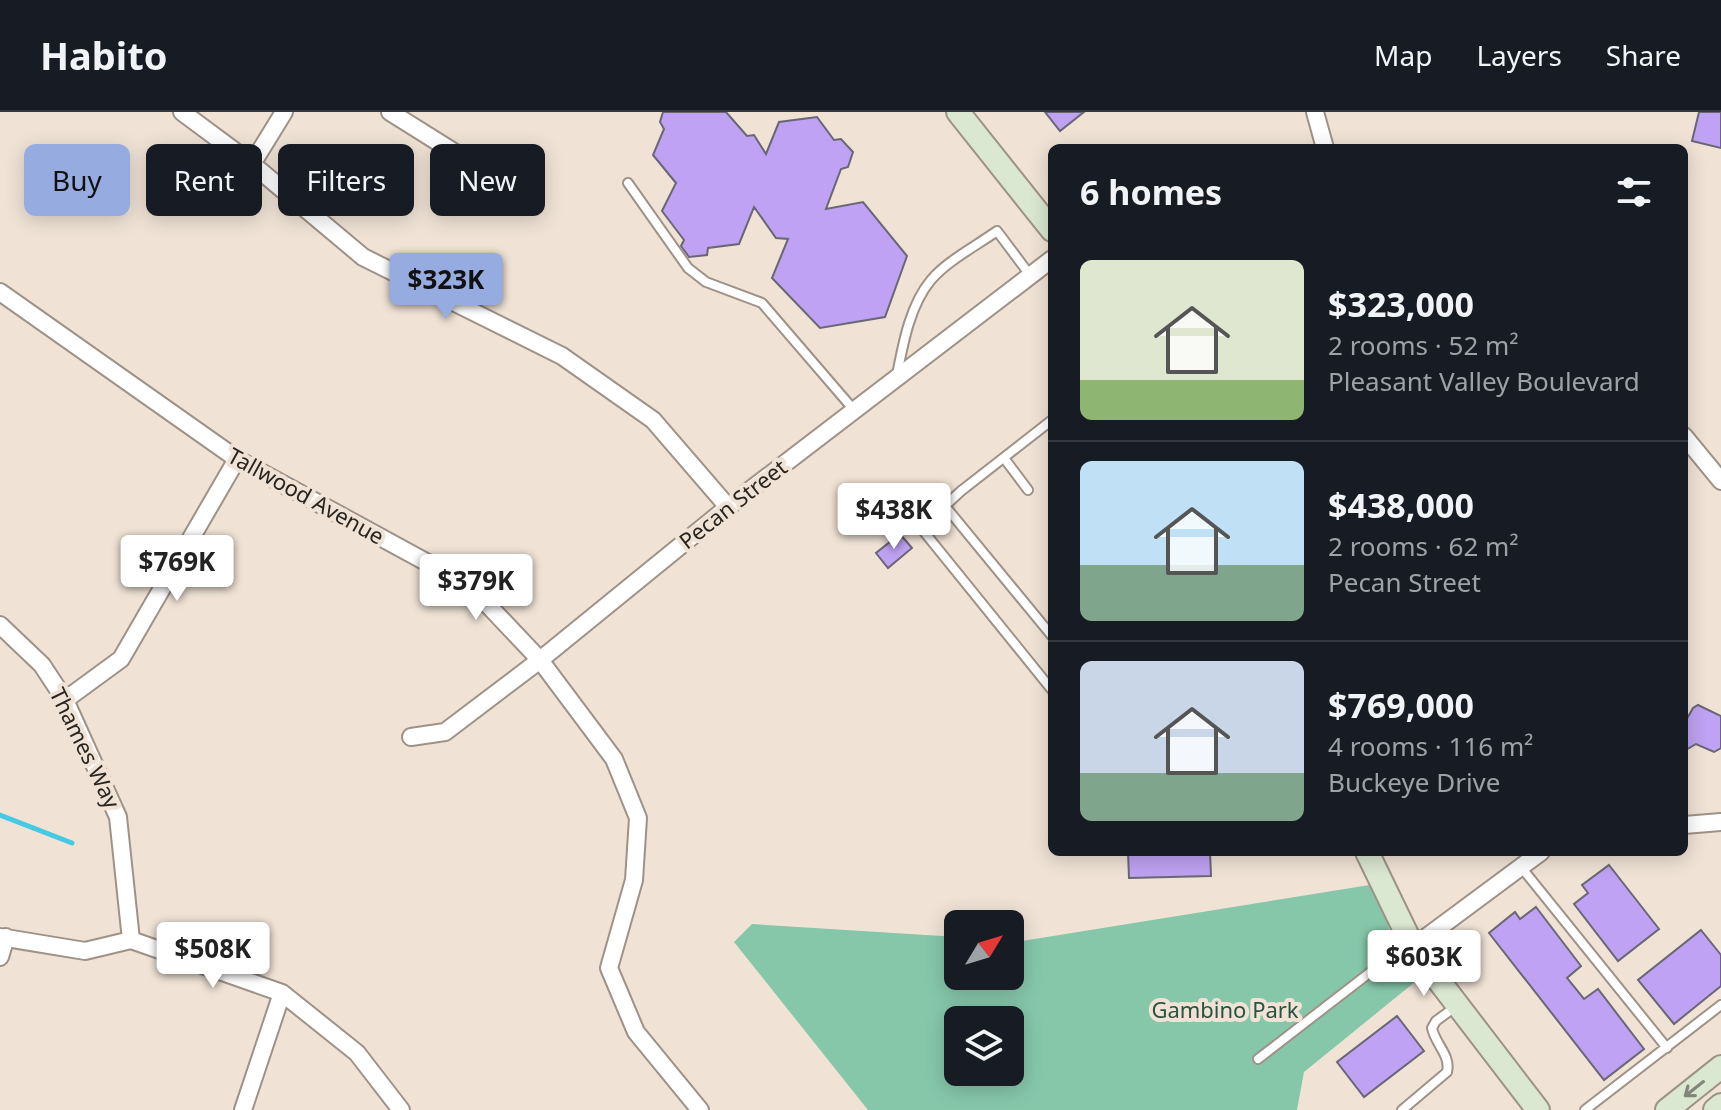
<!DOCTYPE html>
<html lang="en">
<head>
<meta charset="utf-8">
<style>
	:root { --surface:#171b24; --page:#242831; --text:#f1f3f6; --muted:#9ea1a6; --line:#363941; --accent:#96ace0 }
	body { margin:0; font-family:"Noto Sans",sans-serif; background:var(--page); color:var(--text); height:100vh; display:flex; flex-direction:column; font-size:30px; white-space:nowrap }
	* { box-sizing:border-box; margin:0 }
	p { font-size:26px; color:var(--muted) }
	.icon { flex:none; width:44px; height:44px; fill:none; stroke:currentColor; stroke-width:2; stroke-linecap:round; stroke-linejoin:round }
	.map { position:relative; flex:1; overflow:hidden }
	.panel { position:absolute; left:1048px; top:32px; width:640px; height:712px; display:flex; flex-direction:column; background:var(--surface); border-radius:12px; box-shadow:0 4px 20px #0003 }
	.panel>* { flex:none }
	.guide { position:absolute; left:24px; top:32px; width:760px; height:72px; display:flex; gap:16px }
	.needle { width:52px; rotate:52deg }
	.controls { position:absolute; left:944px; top:798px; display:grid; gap:16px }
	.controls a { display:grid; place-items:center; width:80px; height:80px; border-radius:12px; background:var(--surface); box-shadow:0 4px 20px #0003; font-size:40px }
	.price { position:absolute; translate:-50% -68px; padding:0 18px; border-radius:8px; background:#fff; color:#222; font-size:26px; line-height:52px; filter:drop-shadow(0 2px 4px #0008) }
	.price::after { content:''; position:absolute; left:50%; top:48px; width:24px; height:18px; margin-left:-12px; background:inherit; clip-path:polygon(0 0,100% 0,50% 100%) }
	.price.active { background:var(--accent); color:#111 }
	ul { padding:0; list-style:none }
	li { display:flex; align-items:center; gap:24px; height:200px; padding:0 32px }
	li+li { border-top:2px solid var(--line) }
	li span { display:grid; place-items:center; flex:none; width:224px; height:160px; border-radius:12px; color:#555 }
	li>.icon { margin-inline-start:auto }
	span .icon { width:96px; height:96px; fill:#fffc; stroke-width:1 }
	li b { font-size:34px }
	h2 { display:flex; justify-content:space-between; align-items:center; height:96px; padding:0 32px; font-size:34px }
	.tag { padding:0 28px; border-radius:12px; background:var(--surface); box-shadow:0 4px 20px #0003; font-size:28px; line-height:72px }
	.tag.active { background:var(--accent); color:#111 }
	header { display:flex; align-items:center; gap:48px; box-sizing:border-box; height:112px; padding:0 40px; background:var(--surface); border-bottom:2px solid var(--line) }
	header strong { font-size:38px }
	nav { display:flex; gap:44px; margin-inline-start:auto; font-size:28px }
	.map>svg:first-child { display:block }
	.green { fill:#86c7aa; fill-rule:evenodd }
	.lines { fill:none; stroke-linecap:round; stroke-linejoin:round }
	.stream { stroke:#44cae3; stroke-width:5 }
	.building { fill:#bfa2f3; stroke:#6a6674; stroke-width:2 }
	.lane-casing { stroke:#9e9287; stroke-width:12 }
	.street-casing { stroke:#9e9287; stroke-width:20 }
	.secondary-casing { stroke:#9e9287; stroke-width:26 }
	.lane { stroke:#fff; stroke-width:8 }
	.street { stroke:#fff; stroke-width:16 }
	.secondary { stroke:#dae7d1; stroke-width:22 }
	.oneway { stroke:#828678 }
	.labels { text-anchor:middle; stroke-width:8; stroke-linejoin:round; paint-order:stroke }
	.street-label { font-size:22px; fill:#292520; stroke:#f0e3d6 }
	.park-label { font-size:22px; fill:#275441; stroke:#f0e3d6 }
</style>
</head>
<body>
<header>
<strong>Habito</strong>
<nav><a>Map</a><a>Layers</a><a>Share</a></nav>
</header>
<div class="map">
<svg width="1721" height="998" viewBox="0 0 1721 998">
	<rect width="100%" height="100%" fill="#f0e3d6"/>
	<!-- green -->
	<path class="green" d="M 1382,771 L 1389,817 L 1421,865 L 1304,960 L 1297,998 L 868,998 L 734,830 L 752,812 L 958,825 L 958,864 L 1010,864 L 1010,828 L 1022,829 ZM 958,908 L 1010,908 L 1010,960 L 958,960 Z"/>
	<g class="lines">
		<!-- stream -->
		<path class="stream" d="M 0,703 L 72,731"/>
	</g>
	<!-- building -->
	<path class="building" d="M 663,0 L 726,0 L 747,24 L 754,23 L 766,42 L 779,10 L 817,5 L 834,28 L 841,27 L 853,40 L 848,55 L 841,57 L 826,97 L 863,90 L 907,144 L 885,205 L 820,216 L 772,166 L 788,127 L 776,126 L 754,95 L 739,132 L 708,136 L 707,143 L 689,145 L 681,134 L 684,128 L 662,99 L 676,71 L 653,43 L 664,17 L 660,10 Z
		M 1045,0 L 1084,0 L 1060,19 Z
		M 1699,0 L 1721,0 L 1721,36 L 1692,29 Z
		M 900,422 L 912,436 L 888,456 L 876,441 Z
		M 1698,593 L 1721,604 L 1721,636 L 1714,640 L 1696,632 L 1684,639 L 1684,612 L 1693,596 Z
		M 1128,740 L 1210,740 L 1211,764 L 1129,766 Z
		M 1609,753 L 1659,817 L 1618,849 L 1574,792 L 1588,781 L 1582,773 Z
		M 1536,795 L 1581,854 L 1567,866 L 1584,887 L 1598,877 L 1644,937 L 1604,968 L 1489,821 L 1515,800 L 1520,807 Z
		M 1701,818 L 1721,843 L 1721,874 L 1674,912 L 1638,868 Z
		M 1397,904 L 1424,939 L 1364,985 L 1337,950 Z"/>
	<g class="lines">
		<!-- lane casing -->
		<g class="lane-casing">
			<path id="lane" d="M 628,71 L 688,156 L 706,170 L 762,191 L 854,298
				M 897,263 C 903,232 910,193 931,168 C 947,149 976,134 997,119 L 1030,163
				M 1052,308 L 961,379 L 921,416 L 1052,578
				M 1004,346 L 1028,378
				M 945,394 L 1052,524
				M 1521,755 L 1667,936
				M 1258,947 L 1390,845 L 1412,835
				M 1402,998 L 1447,960 C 1451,943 1435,932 1432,916 L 1436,909 L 1455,895
				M 1585,998 L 1721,893"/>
		</g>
		<!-- street casing -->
		<g class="street-casing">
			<path id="street" d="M 182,0 L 252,52 L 363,145 L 562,244 L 653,308 L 728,395
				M 390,0 L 465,47 L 533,66
				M 1315,0 L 1325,36
				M 252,52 L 284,0
				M 0,180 L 237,347 L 470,474 L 540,548 L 614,647 L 638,706 L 634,768 L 609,856 L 636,920 L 700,998
				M 1684,324 L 1721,369
				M 0,513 L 42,553 L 65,588 L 118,705 L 131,828
				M 65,588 L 121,547 L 237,347
				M 411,625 L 445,620 L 540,548 L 728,395 L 1052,147
				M 1684,713 L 1721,710
				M 0,825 L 85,839 L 131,828 L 282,881 L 357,941 L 401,998
				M 1413,835 L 1541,740
				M 0,845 L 6,825
				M 243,998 L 282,881"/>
		</g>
		<!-- secondary casing -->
		<g class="secondary-casing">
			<path id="secondary" d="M 958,0 L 1052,118
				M 1367,740 L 1413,835 L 1538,998
				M 1667,998 L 1721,955
				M 1715,998 L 1721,993"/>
		</g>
		<!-- lane -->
		<use href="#lane" class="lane"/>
		<!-- street -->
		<use href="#street" class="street"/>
		<!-- secondary -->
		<use href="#secondary" class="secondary"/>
	</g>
	<!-- one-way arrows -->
	<defs><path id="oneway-shaft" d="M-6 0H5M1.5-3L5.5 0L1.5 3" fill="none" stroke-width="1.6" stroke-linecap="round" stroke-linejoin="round" transform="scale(2)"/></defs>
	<use class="oneway" href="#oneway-shaft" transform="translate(1694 977) rotate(142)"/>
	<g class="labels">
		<!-- street labels -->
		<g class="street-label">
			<text transform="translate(306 384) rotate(29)" y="8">Tallwood Avenue</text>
			<text transform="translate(733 392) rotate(-38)" y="8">Pecan Street</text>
			<text transform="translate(85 636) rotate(64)" y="8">Thames Way</text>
		</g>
		<!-- park labels -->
		<g class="park-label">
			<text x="1225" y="906">Gambino Park</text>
		</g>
	</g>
</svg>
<div class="controls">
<a><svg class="needle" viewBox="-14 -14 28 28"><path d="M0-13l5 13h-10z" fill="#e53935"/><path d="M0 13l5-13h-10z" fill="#9ea1a6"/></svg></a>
<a><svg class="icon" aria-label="layers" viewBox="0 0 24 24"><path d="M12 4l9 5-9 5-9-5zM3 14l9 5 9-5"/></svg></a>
</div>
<b class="price active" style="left:446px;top:209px">$323K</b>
<b class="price" style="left:894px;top:439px">$438K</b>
<b class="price" style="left:177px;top:491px">$769K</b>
<b class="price" style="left:476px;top:510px">$379K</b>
<b class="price" style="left:213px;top:878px">$508K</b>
<b class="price" style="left:1424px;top:886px">$603K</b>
<div class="guide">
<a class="tag active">Buy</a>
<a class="tag">Rent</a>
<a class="tag">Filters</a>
<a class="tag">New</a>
</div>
<section class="panel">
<h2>6 homes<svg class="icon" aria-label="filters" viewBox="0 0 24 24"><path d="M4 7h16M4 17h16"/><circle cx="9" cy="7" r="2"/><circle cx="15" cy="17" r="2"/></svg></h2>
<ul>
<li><span style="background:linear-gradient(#dfe7d0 75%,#8fb573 0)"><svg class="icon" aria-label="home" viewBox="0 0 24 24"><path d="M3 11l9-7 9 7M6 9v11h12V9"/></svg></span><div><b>$323,000</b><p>2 rooms · 52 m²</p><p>Pleasant Valley Boulevard</p></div></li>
<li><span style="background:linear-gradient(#bfe0f5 65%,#7fa58c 0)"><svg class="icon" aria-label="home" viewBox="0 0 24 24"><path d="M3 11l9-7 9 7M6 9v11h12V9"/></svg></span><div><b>$438,000</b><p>2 rooms · 62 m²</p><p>Pecan Street</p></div></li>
<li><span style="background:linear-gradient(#c9d6e8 70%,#7fa58c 0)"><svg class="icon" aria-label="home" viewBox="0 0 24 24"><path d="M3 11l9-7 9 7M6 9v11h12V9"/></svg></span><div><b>$769,000</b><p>4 rooms · 116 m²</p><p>Buckeye Drive</p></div></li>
</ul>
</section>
</div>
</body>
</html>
